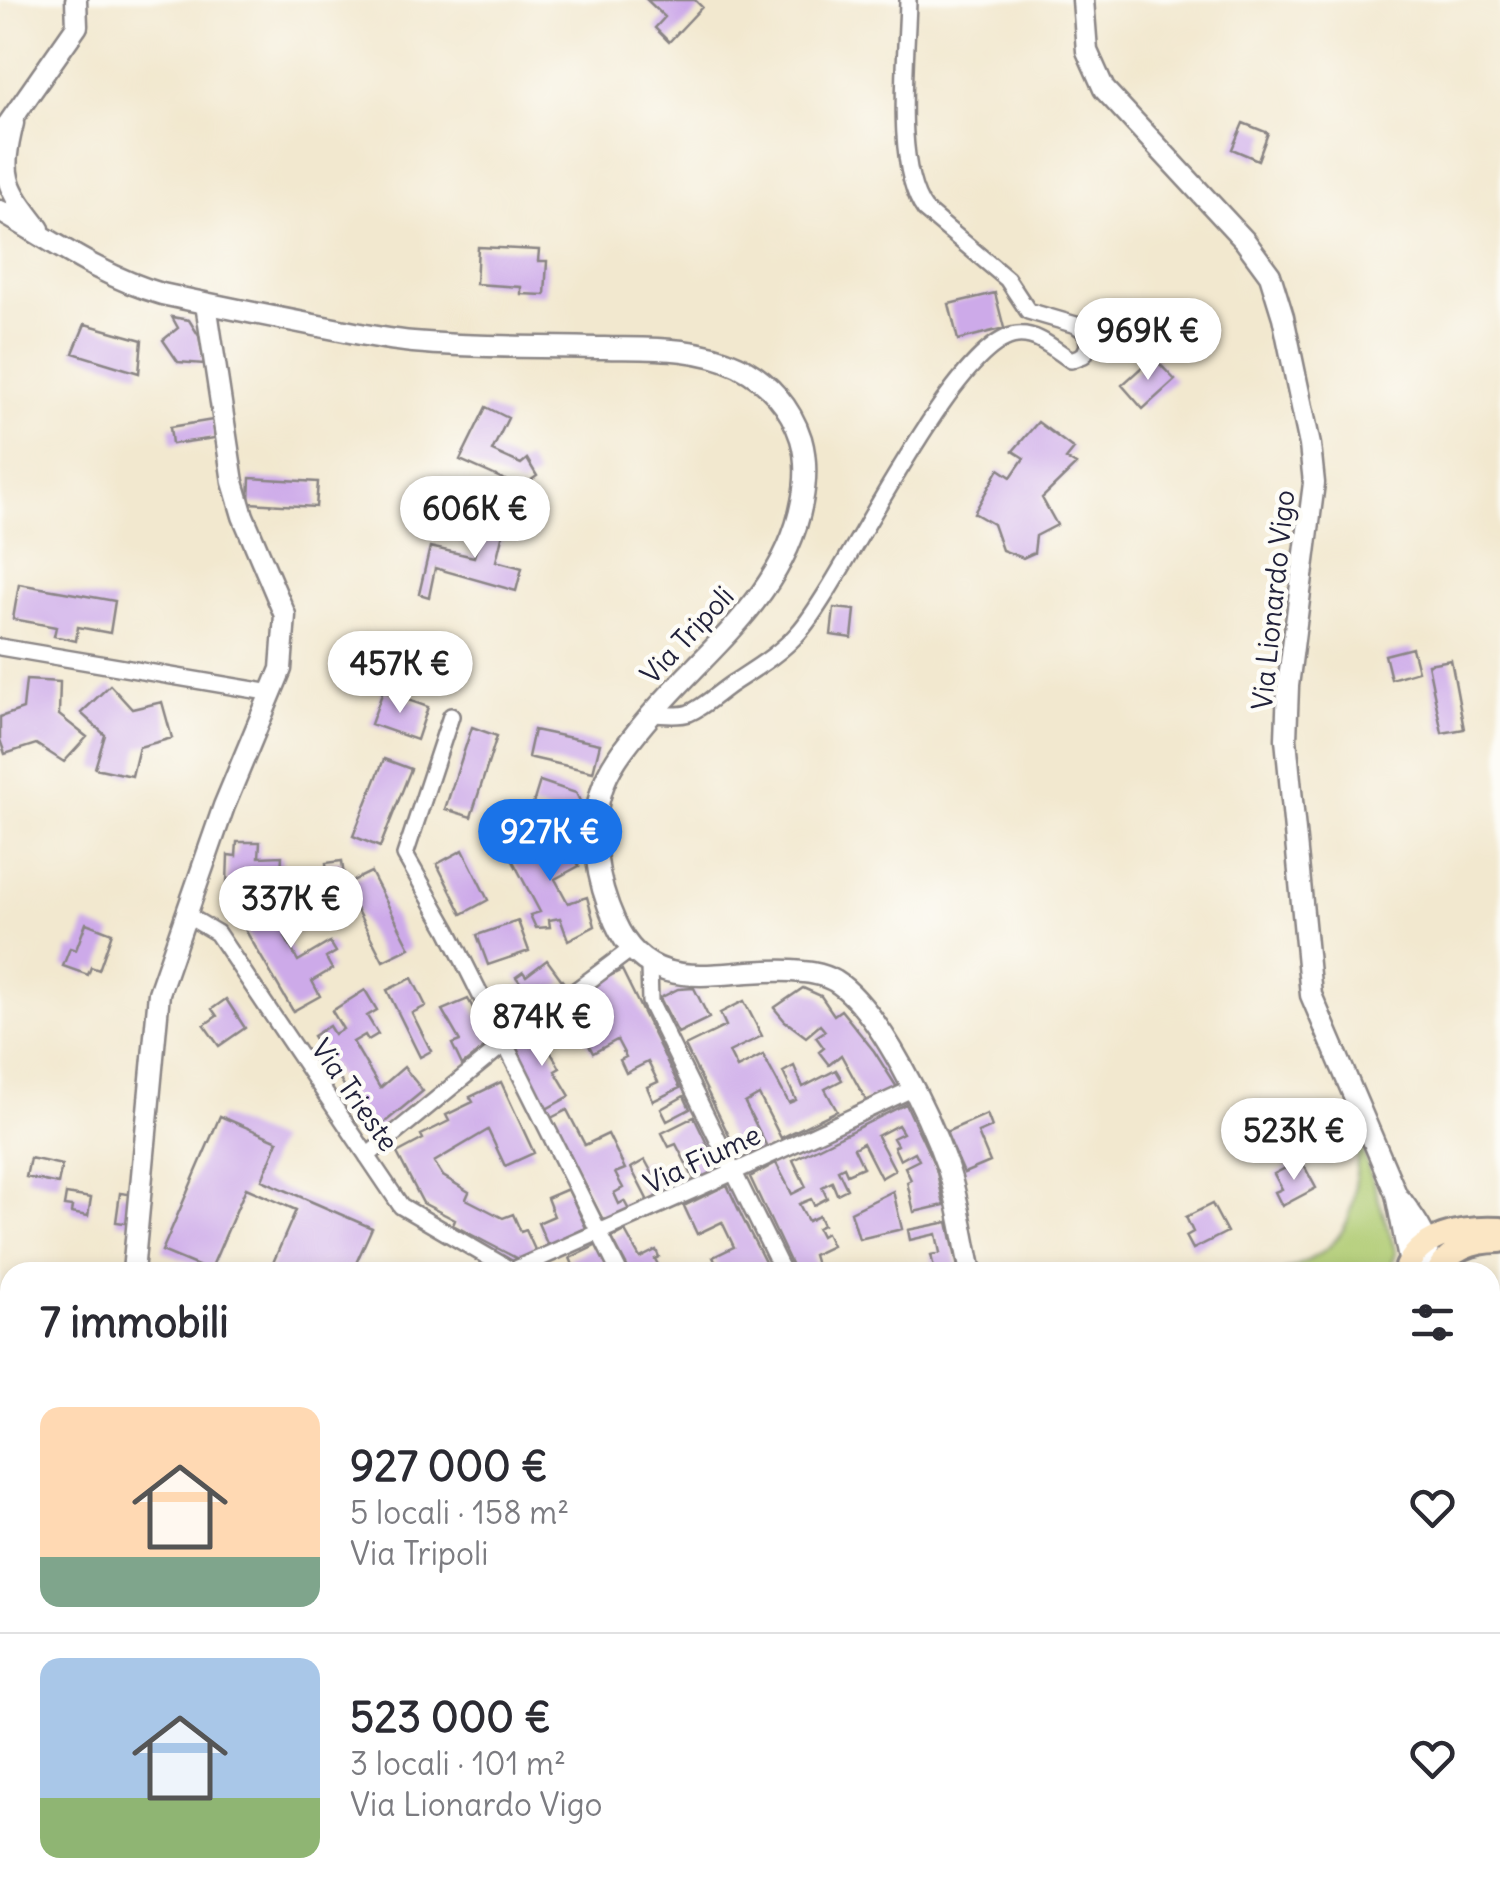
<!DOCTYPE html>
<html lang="it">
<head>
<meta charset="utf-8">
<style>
	:root { --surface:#fff; --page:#f7f7f7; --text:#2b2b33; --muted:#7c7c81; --line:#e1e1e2; --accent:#1a73e8 }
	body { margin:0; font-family:Delius,sans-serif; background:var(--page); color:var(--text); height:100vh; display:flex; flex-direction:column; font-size:38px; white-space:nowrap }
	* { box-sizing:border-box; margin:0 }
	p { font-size:32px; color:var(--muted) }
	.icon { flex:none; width:55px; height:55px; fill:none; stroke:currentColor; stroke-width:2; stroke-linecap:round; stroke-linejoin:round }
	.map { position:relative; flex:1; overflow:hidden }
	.panel { position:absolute; left:0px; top:1262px; width:1500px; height:642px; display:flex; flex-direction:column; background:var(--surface); border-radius:30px 30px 0 0; box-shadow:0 5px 15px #0003 }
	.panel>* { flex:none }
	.price { position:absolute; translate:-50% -85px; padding:0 22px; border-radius:35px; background:#fff; color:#222; font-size:32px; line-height:65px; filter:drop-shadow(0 2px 5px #0008) }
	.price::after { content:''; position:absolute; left:50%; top:60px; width:30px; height:22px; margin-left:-15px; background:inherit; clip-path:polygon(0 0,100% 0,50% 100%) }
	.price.active { background:var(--accent); color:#fff }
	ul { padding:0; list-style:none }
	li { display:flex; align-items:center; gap:30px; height:250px; padding:0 40px }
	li+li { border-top:2px solid var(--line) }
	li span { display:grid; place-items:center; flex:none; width:280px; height:200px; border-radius:20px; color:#555 }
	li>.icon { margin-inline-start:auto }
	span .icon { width:120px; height:120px; fill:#fffc; stroke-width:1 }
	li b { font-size:42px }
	h2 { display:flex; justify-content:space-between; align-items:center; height:120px; padding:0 40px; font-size:42px }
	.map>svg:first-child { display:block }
	.green { fill:#aeca70; stroke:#687656; stroke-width:2.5 }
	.building { fill:#cdaae9 }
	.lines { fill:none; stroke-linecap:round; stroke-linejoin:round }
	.minor-casing { stroke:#8a8585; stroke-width:20 }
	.tertiary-casing { stroke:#8a8585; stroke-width:25 }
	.secondary-casing { stroke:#8a8585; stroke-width:28 }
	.minor { stroke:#fff; stroke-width:15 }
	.tertiary { stroke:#fff; stroke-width:20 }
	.secondary { stroke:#fbe6c4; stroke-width:22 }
	.labels { text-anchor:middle; stroke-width:9; stroke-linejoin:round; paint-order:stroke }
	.street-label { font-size:28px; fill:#22223b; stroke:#fdfcf7 }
</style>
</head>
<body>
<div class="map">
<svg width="1500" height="1904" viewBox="0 0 1500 1904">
	<rect width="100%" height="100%" fill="#fdfcf7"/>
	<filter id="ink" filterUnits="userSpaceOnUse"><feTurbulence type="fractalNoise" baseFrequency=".01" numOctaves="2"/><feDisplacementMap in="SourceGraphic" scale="20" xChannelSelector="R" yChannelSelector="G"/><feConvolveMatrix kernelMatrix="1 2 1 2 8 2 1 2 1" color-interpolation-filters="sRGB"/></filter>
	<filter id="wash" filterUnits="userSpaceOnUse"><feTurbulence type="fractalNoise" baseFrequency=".0048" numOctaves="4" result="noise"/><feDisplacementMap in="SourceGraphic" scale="40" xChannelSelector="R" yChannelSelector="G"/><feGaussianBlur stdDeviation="2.25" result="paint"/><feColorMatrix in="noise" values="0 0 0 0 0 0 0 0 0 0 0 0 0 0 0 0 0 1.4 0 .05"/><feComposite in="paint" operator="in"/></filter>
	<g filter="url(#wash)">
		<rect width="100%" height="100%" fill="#f2e8cf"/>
		<!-- green -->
		<path class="green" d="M 1359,1139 L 1396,1253 L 1389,1272 L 1282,1272 C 1359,1243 1352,1213 1359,1139 Z
			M 1490,1429 L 1500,1443 L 1500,1632 L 1490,1622 Z"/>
		<g id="blocks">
			<!-- building -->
			<path class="building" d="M 647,0 L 695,0 L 702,7 L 669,42 L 655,28 L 665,17 Z
				M 1243,123 L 1268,133 L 1258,160 L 1232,149 Z
				M 478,247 L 539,250 L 538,261 L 547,261 L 545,295 L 521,294 L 521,287 L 476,284 Z
				M 995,293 L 1004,328 L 958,340 L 949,304 Z
				M 172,317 L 189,320 L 199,336 L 204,364 L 178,362 L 163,340 L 178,328 Z
				M 85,324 L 142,340 L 139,373 L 73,353 Z
				M 1153,357 L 1175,380 L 1143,409 L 1122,385 Z
				M 486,407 L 508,418 L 492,451 L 521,464 L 527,459 L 537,476 L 521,487 L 460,460 Z
				M 213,420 L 215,438 L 172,444 L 170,427 Z
				M 1038,422 L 1074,449 L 1066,459 L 1076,465 L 1042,498 L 1057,525 L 1036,536 L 1034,553 L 1023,558 L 1002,550 L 993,524 L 974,513 L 999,469 L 1011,477 L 1024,458 L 1013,451 Z
				M 250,478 L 318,482 L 316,507 L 249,503 Z
				M 498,513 L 503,533 L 496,561 L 522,568 L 516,591 L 435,568 L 429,597 L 419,594 L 430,547 L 474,557 L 487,515 Z
				M 19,584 L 115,601 L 110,633 L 78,627 L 76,641 L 54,636 L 56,627 L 13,619 Z
				M 834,608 L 855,610 L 852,638 L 831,635 Z
				M 1412,648 L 1418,671 L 1391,679 L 1385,655 Z
				M 1451,660 L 1464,729 L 1442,733 L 1428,664 Z
				M 26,680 L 60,682 L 59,715 L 87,737 L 64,762 L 36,744 L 5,754 L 0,740 L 0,717 L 23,709 Z
				M 110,685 L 132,709 L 162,702 L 172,738 L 139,747 L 132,776 L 95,768 L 105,735 L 81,713 Z
				M 383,691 L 428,707 L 417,740 L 371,724 Z
				M 472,727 L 497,736 L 471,817 L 445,809 Z
				M 534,730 L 600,744 L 593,772 L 528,757 Z
				M 384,759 L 411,769 L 380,847 L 353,836 Z
				M 540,781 L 576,793 L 582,805 L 576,827 L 555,821 L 557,814 L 532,807 Z
				M 532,831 L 542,851 L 565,839 L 579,866 L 555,879 L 568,903 L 587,897 L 595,926 L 568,940 L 560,918 L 549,920 L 550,927 L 536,928 L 530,915 L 540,912 L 505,846 Z
				M 237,842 L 260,842 L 259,857 L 282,856 L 281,871 L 290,878 L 295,875 L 301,887 L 250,915 L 247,910 L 235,917 L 231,908 L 246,900 L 245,885 L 227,884 L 228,855 L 236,856 Z
				M 463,850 L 488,900 L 462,914 L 437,864 Z
				M 342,861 L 344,877 L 328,883 L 326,863 Z
				M 371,872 L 410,948 L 383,961 L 344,885 Z
				M 316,890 L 324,904 L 309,913 L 313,921 L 285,937 L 298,961 L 330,942 L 336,952 L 326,958 L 332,969 L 312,981 L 320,996 L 293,1011 L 243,926 L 263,915 L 266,920 Z
				M 518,921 L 529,951 L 488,965 L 477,935 Z
				M 86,923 L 112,933 L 99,970 L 91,967 L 88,975 L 63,966 L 70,948 L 76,950 Z
				M 547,960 L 564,983 L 524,1014 L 515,1003 L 528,992 L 516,977 L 523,972 L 526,976 Z
				M 622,970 L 680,1088 L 653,1101 L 647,1087 L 658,1082 L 648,1062 L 626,1073 L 620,1060 L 626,1057 L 617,1040 L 593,1053 L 584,1036 L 608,1024 L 588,987 Z
				M 412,978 L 426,1006 L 412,1013 L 431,1051 L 420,1057 L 387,990 Z
				M 694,988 L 709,1018 L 678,1033 L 660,998 L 678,989 Z
				M 803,988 L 821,996 L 834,1015 L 841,1010 L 874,1051 L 898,1089 L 867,1102 L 841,1055 L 829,1065 L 819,1052 L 824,1048 L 816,1037 L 825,1031 L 820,1025 L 806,1037 L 785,1021 L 774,1008 Z
				M 365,990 L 377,1010 L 367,1016 L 378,1034 L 368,1040 L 365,1035 L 353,1042 L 380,1088 L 404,1067 L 423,1091 L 373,1132 L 313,1036 L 329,1026 L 334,1034 L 343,1029 L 332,1011 Z
				M 226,999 L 245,1028 L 219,1046 L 204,1025 L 217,1016 L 212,1009 Z
				M 468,999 L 492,1042 L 462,1065 L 452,1044 L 460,1041 L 442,1010 Z
				M 744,1001 L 762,1036 L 729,1052 L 737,1068 L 763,1055 L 789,1103 L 796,1100 L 783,1072 L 794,1066 L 803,1087 L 836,1070 L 842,1080 L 825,1089 L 837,1111 L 781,1138 L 759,1095 L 745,1103 L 767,1147 L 741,1160 L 685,1046 L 726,1026 L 720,1013 Z
				M 537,1029 L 560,1068 L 555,1071 L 570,1096 L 546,1109 L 514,1048 Z
				M 501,1082 L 534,1153 L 505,1166 L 488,1130 L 434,1162 L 443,1176 L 469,1192 L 466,1199 L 503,1218 L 513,1214 L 521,1232 L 526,1230 L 536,1252 L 518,1259 L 453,1225 L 455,1220 L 423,1203 L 397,1153 L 423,1139 L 421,1135 L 449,1121 L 446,1115 L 473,1102 L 470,1097 Z
				M 684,1096 L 690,1109 L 667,1121 L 661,1109 Z
				M 906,1104 L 936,1168 L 944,1205 L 914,1212 L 907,1182 L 911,1180 L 905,1167 L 919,1160 L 915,1152 L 900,1160 L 894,1147 L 897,1145 L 893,1138 L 903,1133 L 898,1125 L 877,1136 L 895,1170 L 881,1178 L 863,1143 L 854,1148 L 863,1167 L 847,1174 L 844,1167 L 838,1170 L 847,1189 L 837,1194 L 832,1182 L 822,1187 L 827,1198 L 814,1205 L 811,1199 L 799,1204 L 808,1221 L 819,1216 L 823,1225 L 817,1228 L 821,1236 L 826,1233 L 832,1246 L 813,1255 L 818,1272 L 795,1272 L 750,1177 L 776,1163 L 792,1194 L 806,1187 L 793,1160 Z
				M 567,1110 L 585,1145 L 608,1134 L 625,1169 L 615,1173 L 623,1188 L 614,1193 L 619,1204 L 624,1201 L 629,1210 L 604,1222 L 551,1118 Z
				M 987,1114 L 992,1127 L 978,1133 L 990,1162 L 964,1173 L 946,1132 Z
				M 220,1116 L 278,1141 L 262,1180 L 372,1228 L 352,1272 L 269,1272 L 296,1210 L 246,1188 L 210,1271 L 162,1251 Z
				M 694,1117 L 719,1169 L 695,1181 L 676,1144 L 669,1147 L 662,1133 Z
				M 30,1158 L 62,1165 L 58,1184 L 26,1177 Z
				M 645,1160 L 663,1193 L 648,1201 L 631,1168 Z
				M 1301,1160 L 1316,1188 L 1282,1206 L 1275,1192 L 1282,1189 L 1274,1174 Z
				M 727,1185 L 743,1219 L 770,1272 L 734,1270 L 720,1272 L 713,1257 L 734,1247 L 722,1222 L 697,1234 L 684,1206 Z
				M 568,1189 L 586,1228 L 548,1246 L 538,1223 L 554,1216 L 547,1198 Z
				M 893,1191 L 902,1229 L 859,1239 L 851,1212 Z
				M 120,1193 L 137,1195 L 133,1224 L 116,1222 Z
				M 66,1194 L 91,1198 L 88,1216 L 71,1213 L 72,1207 L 64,1206 Z
				M 1212,1204 L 1227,1232 L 1193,1249 L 1186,1236 L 1193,1232 L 1186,1217 Z
				M 948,1222 L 959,1272 L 935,1272 L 931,1255 L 940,1253 L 936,1234 L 910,1240 L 908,1230 Z
				M 625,1231 L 640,1258 L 656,1250 L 659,1257 L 655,1259 L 662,1272 L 630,1272 L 612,1238 Z
				M 597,1245 L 610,1272 L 576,1272 L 570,1258 Z
				M 1490,1751 L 1500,1754 L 1500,1807 L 1490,1804 Z
				M 10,1780 L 10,1809 L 0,1810 L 0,1782 Z
				M 1490,1841 L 1500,1845 L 1500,1873 L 1490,1870 Z
				M 1490,1890 L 1500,1894 L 1500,1904 L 1449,1904 L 1438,1899 L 1433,1904 L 1413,1895 L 1490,1895 Z
				M 864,1895 L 899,1895 L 908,1904 L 855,1904 Z
				M 1025,1895 L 1055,1895 L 1062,1904 L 1031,1904 Z
				M 1260,1895 L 1322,1895 L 1318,1904 L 1256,1904 Z"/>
		</g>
	</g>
	<g filter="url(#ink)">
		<use href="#blocks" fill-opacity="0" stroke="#8a8585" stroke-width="2.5"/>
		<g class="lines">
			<!-- minor casing -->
			<g class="minor-casing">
				<path id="minor" d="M 0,647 L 272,693
					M 651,714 C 662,714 678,717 689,713 C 704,707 719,692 733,683 C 756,668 781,653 799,632 C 846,578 953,341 1017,335 C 1038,333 1054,349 1071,360 L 1084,355 L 1088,346 L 1087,333 L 1076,325 L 1028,311 L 1007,279 L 925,210 C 893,167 907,55 908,0
					M 451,716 L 405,855 L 448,930 L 619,1272
					M 185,914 L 217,933 L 401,1206 L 514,1272
					M 649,966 L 650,1002 L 783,1272
					M 367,1156 L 503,1045 L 630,950
					M 511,1271 L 734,1172 L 912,1089
					M 735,1895 L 741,1904
					M 838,1895 L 845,1904
					M 926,1895 L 933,1904"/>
			</g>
			<!-- tertiary casing -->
			<g class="tertiary-casing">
				<path id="tertiary" d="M 1083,0 L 1087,51 L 1104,89 L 1245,241 L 1270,275 L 1283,317 L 1310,445 L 1314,483 L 1288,686 L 1286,739 L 1311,995 L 1396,1194 L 1409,1259
					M 13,123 C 0,176 5,186 39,229
					M 0,136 L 77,26 L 76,0
					M 0,211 C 54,242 102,277 162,294 C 213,305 263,315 314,325 C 347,331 379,339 413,342 C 476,348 540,346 604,348 C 648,349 696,346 738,366 C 768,381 791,407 801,439 C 807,460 806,482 802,502 C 784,600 698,655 640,728 C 625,747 609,766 602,789 C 588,832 597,882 615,922 C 650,1001 722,967 791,971 C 806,972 821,973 835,981 C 879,1008 930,1117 947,1166 C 959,1200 963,1237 971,1272
					M 1401,1200 C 1418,1224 1436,1242 1423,1272
					M 133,1272 L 159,993 L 224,806 L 281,669 L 285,615 L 243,516 L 233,482 L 206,304
					M 1490,1665 L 1500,1666
					M 1490,1826 L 1500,1830
					M 1376,1895 L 1398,1904
					M 110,1904 L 111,1895"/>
			</g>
			<!-- secondary casing -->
			<g class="secondary-casing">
				<path id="secondary" d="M 1405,1272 C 1418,1234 1463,1227 1500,1229
					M 1438,1272 C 1450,1249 1475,1241 1500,1241
					M 1490,1390 L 1500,1409"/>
			</g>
			<!-- minor -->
			<use href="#minor" class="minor"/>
			<!-- tertiary -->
			<use href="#tertiary" class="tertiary"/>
			<!-- secondary -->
			<use href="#secondary" class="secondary"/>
		</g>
	</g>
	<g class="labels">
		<!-- street labels -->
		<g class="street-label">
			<text transform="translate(1273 600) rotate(-84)" y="10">Via Lionardo Vigo</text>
			<text transform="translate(687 635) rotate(-47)" y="10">Via Tripoli</text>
			<text transform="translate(355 1095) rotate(55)" y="10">Via Trieste</text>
			<text transform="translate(702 1159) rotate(-25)" y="10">Via Fiume</text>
		</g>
	</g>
</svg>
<b class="price" style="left:1148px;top:383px">969K €</b>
<b class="price" style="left:475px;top:561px">606K €</b>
<b class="price" style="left:400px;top:716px">457K €</b>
<b class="price active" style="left:550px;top:884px">927K €</b>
<b class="price" style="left:291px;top:951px">337K €</b>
<b class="price" style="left:542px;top:1069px">874K €</b>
<b class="price" style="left:1294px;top:1183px">523K €</b>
<section class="panel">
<h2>7 immobili<svg class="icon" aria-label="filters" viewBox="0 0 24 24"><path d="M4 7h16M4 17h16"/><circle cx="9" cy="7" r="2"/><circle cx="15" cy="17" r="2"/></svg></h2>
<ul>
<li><span style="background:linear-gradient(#ffd9b3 75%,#7fa58c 0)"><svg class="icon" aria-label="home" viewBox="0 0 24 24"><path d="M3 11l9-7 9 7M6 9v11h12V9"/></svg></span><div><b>927 000 €</b><p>5 locali · 158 m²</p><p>Via Tripoli</p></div><svg class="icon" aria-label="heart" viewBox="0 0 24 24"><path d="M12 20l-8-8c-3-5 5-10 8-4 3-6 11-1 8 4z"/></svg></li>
<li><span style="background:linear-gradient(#a9c7e8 70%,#8fb573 0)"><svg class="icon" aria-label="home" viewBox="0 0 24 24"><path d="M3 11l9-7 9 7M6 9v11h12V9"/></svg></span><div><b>523 000 €</b><p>3 locali · 101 m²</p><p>Via Lionardo Vigo</p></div><svg class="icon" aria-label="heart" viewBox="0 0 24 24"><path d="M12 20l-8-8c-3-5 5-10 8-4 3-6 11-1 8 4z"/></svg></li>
</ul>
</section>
</div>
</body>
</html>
